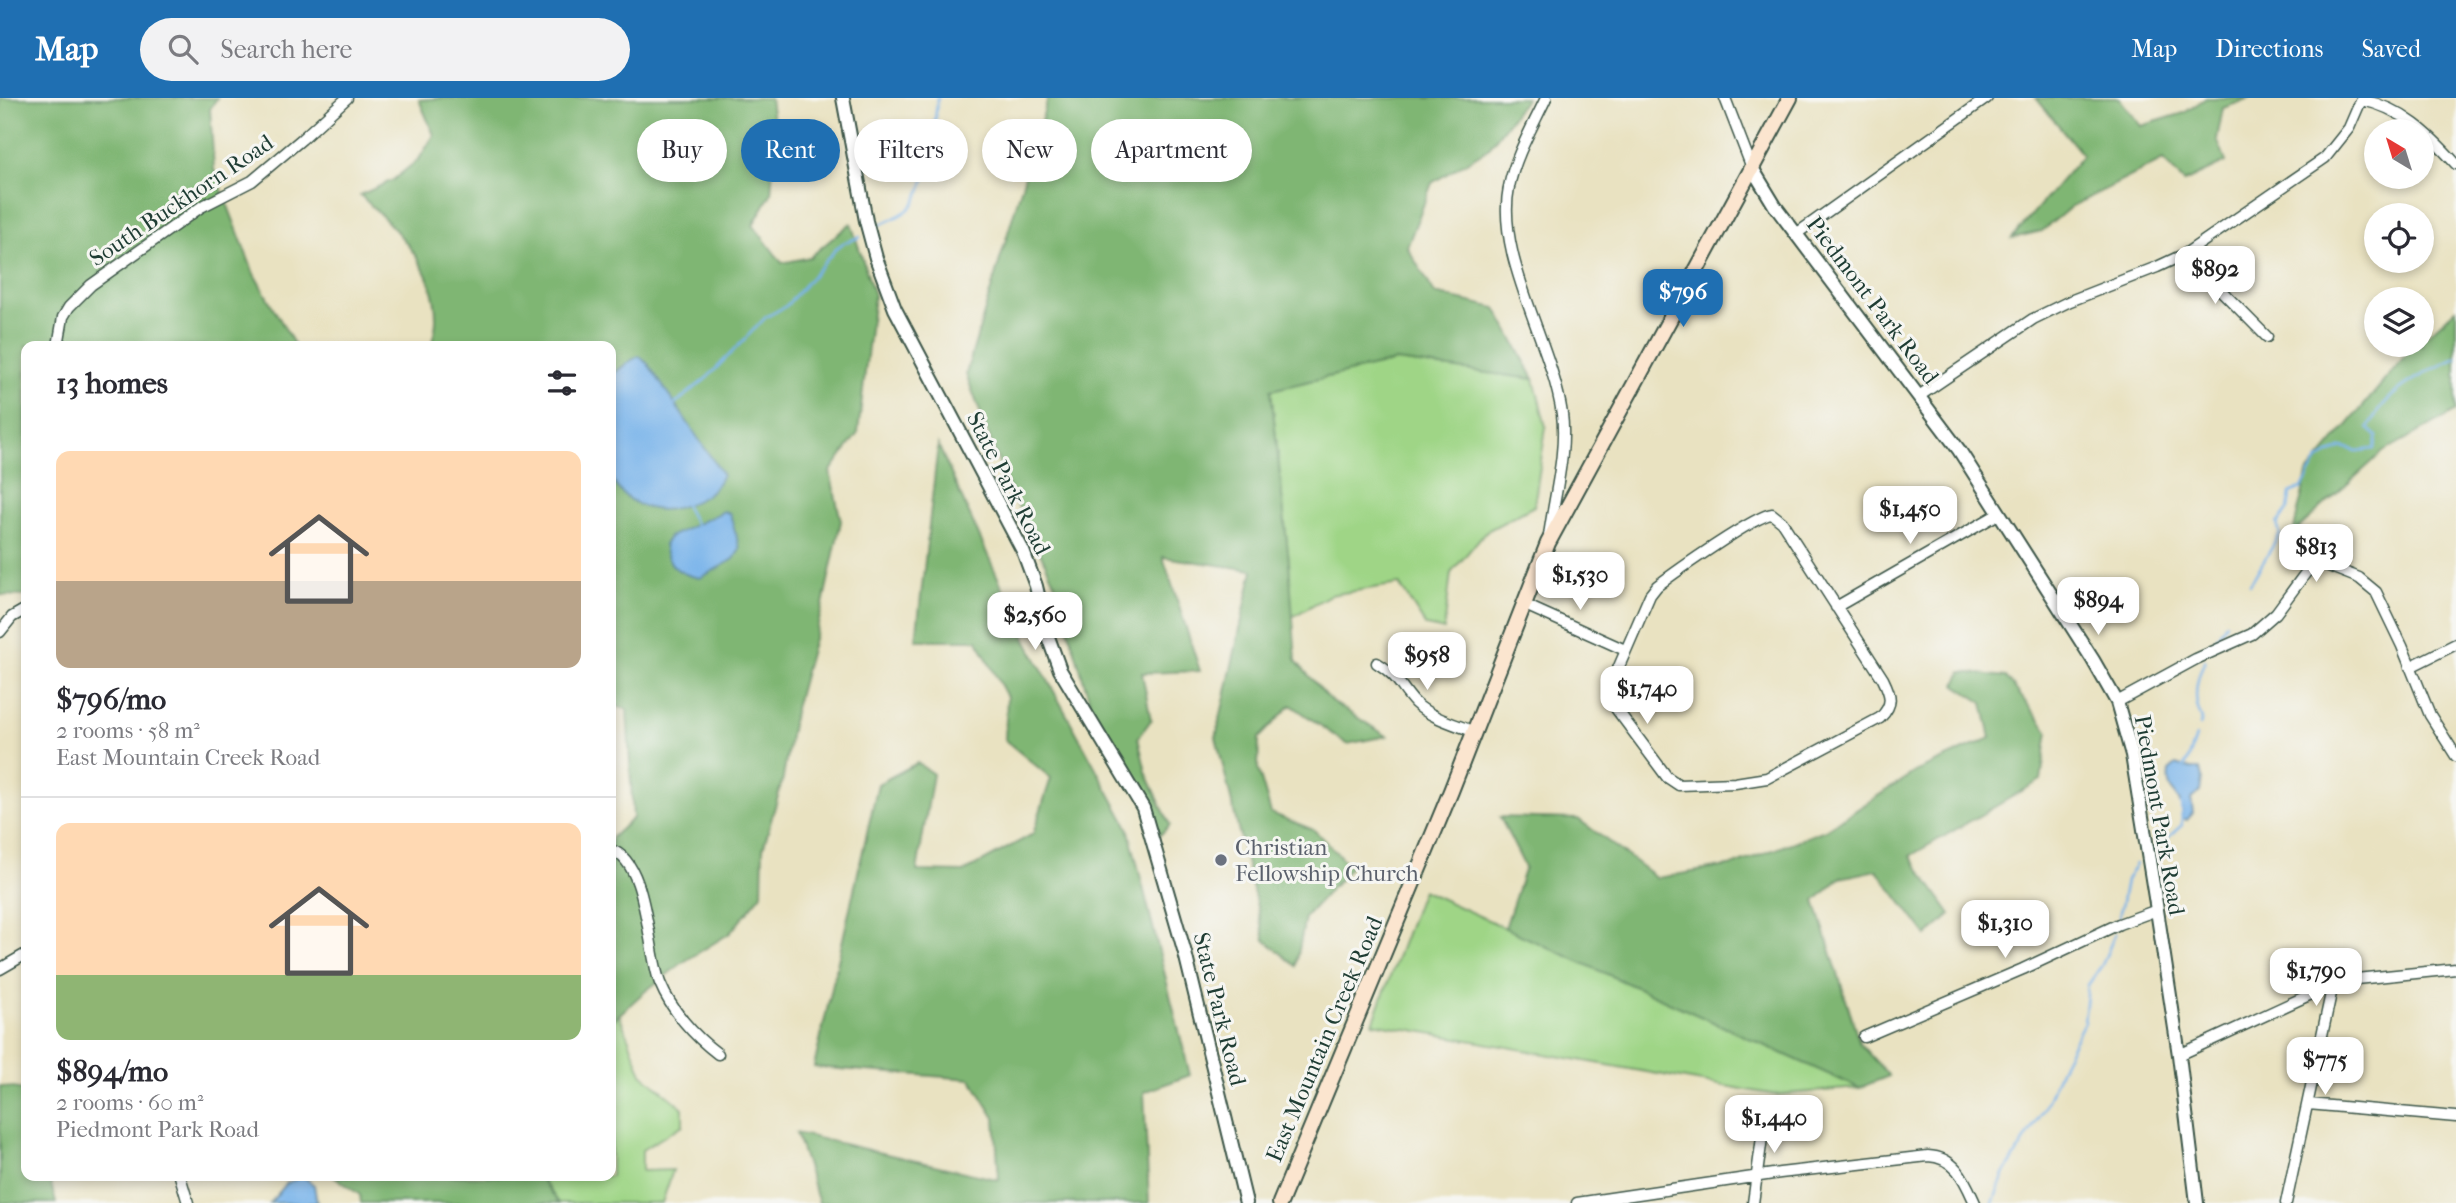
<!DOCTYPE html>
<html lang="en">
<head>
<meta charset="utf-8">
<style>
	:root { --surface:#fff; --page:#f2f2f3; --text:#2b2b33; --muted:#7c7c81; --line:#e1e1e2; --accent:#1f6fb2 }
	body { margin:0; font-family:"IM FELL French Canon",serif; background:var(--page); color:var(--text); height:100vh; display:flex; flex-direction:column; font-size:26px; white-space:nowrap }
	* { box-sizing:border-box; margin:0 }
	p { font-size:23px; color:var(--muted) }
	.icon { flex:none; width:38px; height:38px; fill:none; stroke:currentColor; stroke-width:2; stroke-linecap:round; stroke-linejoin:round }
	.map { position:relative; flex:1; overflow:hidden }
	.sheet { position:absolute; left:21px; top:243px; width:595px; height:840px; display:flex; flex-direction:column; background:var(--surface); border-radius:14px; box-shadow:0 4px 10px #0003 }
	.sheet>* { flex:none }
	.hud { position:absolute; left:637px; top:21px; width:665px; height:63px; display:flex; gap:14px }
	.needle { width:46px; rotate:322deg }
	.controls { position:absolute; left:2364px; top:21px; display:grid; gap:14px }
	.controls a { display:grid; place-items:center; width:70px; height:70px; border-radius:50%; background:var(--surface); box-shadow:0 4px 10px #0003; font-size:35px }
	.price { position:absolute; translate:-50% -60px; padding:0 16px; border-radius:14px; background:#fff; color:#222; font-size:23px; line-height:46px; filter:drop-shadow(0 2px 4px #0008) }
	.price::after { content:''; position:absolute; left:50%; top:42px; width:21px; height:16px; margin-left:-10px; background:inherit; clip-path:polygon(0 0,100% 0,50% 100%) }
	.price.active { background:var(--accent); color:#fff }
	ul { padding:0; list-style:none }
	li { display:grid; align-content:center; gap:14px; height:371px; padding:0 35px }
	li+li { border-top:2px solid var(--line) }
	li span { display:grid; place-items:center; height:217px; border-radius:14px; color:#555 }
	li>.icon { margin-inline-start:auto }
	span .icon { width:126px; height:126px; fill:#fffc; stroke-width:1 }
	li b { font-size:30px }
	h2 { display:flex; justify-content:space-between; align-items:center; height:84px; padding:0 35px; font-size:30px }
	.pill { padding:0 24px; border-radius:32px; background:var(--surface); box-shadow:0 4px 10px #0003; font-size:24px; line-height:63px }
	.pill.active { background:var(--accent); color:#fff }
	header { display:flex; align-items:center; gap:42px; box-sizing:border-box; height:98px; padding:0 35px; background:var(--accent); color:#fff }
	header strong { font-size:33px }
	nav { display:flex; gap:38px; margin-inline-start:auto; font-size:24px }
	.search { width:490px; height:63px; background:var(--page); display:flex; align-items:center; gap:18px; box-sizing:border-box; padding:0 24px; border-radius:38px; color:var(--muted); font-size:26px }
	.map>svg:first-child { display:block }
	.green { fill:#9fd586; stroke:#5f895d; stroke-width:2 }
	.forest { fill:#7fb673; stroke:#4f7a54; stroke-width:2 }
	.water { fill:#78b3ea; stroke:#4c788f; stroke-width:2 }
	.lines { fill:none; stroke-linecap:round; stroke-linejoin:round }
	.stream { stroke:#78b3ea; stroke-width:2.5 }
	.minor-casing { stroke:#3d5649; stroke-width:13 }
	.tertiary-casing { stroke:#3d5649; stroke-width:16 }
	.secondary-casing { stroke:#3d5649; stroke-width:18 }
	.minor { stroke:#fff; stroke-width:10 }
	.tertiary { stroke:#fff; stroke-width:12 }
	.secondary { stroke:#fbe5cf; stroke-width:14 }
	.worship-dot { fill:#6b7280; stroke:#f6f6f2; stroke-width:2.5 }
	.labels { text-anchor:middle; stroke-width:6; stroke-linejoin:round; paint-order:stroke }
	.street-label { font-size:23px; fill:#1f3d34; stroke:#f6f6f2 }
	.worship-label { font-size:23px; fill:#5b616d; stroke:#f6f6f2; text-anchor:start }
</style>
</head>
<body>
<header>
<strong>Map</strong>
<div class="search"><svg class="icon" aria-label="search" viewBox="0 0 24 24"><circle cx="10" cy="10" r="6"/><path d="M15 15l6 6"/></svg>Search here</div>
<nav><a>Map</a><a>Directions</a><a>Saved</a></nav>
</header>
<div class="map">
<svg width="2456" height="1105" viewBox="0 0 2456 1105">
	<rect width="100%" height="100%" fill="#f6f6f2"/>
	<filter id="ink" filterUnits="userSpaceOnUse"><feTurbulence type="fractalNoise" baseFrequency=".0143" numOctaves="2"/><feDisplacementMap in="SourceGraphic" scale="14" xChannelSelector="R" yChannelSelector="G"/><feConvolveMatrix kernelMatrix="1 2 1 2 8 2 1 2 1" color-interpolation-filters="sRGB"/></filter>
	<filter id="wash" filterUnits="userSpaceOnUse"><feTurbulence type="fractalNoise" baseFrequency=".00686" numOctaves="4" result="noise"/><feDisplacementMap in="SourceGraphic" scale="28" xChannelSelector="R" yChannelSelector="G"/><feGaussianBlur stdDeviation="1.57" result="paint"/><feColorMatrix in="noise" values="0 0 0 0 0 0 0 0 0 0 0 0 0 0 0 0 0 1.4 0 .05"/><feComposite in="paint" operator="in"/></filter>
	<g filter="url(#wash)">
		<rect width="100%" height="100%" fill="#e9e2c1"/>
		<!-- green -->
		<path class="green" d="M 1396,263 L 1534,281 L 1546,329 L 1534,408 L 1485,434 L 1451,475 L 1444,532 L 1426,528 L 1399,486 L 1330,497 L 1292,519 L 1289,464 L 1271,292 Z
			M 1422,792 L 1859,990 L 1775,997 L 1373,925 Z
			M 619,916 L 642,976 L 683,1010 L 683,1027 L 642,1052 L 642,1073 L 673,1072 L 662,1105 L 559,1105 L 539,1078 L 611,1078 L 611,924 Z"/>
		<!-- forest -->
		<path class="forest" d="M 0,0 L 217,0 L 210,11 L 214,71 L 254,176 L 295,248 L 26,248 L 26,498 L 0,497 Z
			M 443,0 L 770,0 L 775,40 L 771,96 L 753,127 L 782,165 L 810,159 L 851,125 L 874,197 L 858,335 L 830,374 L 841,423 L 822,511 L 794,614 L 783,680 L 763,751 L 762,796 L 730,835 L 682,865 L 643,895 L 611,924 L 611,740 L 633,720 L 627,611 L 611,607 L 611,248 L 529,248 L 521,239 L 463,248 L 431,248 C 433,240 436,230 436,222 C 437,169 396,131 360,97 L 393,82 L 419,61 L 434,37 L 419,2 Z
			M 1048,0 L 1526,0 L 1488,51 L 1432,85 L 1407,149 L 1435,196 L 1496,210 L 1534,281 L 1396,263 L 1271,292 L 1289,464 L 1296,563 L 1331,603 L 1387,638 L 1347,646 L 1291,607 L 1259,640 L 1258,671 L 1271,715 L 1314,732 L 1351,769 L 1305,819 L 1296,868 L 1265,842 L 1216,639 L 1253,472 L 1163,459 L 1200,573 L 1142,575 L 1151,622 L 1138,640 L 1146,674 L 1170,727 L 1160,737 L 1125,661 L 1093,614 L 1055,486 L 1004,378 L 966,276 Z
			M 2036,0 L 2119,0 L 2141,28 L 2184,15 L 2206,0 L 2251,0 L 2223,10 L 2217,41 L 2226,64 L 2184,84 L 2163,62 L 2072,108 L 2042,133 L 2012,140 L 2083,57 Z
			M 2456,211 L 2456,313 L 2383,354 L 2293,435 L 2307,376 L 2404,259 L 2417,247 L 2422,247 L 2422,242 Z
			M 938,347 L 1027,544 L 1128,729 L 1190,977 L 1144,994 L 1149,1105 L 819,1105 L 796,1035 L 999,1082 L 995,1020 L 971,981 L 814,969 L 878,686 L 917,665 L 933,676 L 917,773 L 964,774 L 1033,736 L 1051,680 L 1005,642 L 1007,599 L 977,542 L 916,542 Z
			M 1961,574 L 2006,579 L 2048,633 L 2041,682 L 1910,758 L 1951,816 L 1927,838 L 1877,772 L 1840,780 L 1815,803 L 1860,946 L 1889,978 L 1859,990 L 1505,830 L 1525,769 L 1500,719 L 1578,721 L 1657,780 L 1734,767 L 1825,732 L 1915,674 L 1991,640 L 1983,605 L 1956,587 Z
			M 0,988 L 25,992 L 26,1078 L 49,1078 L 56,1105 L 0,1105 Z
			M 334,1078 L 539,1078 L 559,1105 L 361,1105 L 360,1097 Z"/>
		<!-- water -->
		<path class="water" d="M 639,258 L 648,266 L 723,377 C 713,397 697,404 676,410 C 651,416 624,405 612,381 C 607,371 611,295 611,278 L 627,265 Z
			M 724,413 L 730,416 L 740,451 L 734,461 L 700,480 C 679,476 668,469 664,447 L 669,439 Z
			M 2176,667 L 2191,671 L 2200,671 L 2202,680 L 2200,694 L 2191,701 L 2193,715 L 2187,722 L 2182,720 C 2182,716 2182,712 2181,707 C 2177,692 2166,696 2169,673 Z
			M 303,1078 L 314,1087 L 317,1105 L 270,1105 L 287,1085 Z"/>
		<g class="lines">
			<!-- stream -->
			<path class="stream" d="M 875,129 C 885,124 900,119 909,111 C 930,92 933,28 938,0
				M 675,306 L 708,279 L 766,219 L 786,208 L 836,151 L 843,145 L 860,139
				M 685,407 L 696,427
				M 2250,486 L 2280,436 L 2277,426 L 2288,411 L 2290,395 L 2302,390 L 2318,362 L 2342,349 L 2357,353 L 2374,351 L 2377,338 L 2368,330 C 2386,293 2420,277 2456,260
				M 2213,546 L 2226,525
				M 2200,627 L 2202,621 C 2192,602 2196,581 2205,562
				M 2182,672 L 2188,663 L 2196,639
				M 2153,753 L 2182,727 L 2181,706
				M 2119,820 L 2126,782 L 2136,766
				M 1993,1105 L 2004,1076 L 2045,1010 L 2063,965 L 2084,924 L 2088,887 L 2102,867 L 2115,836"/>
		</g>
	</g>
	<g filter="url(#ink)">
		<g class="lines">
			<!-- minor casing -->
			<g class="minor-casing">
				<path id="minor" d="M 1546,0 C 1533,28 1515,58 1509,89 C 1495,158 1552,245 1562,316 C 1567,354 1554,399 1549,438
					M 1725,0 L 1752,70
					M 2362,2 C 2402,10 2429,36 2456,66
					M 1796,136 L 1987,0
					M 2185,156 L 2267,239
					M 58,248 L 63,219 L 69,209 L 91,187 L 201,109 L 252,83 L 302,41 L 347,0
					M 1919,298 L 2033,221 L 2070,203 L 2157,169 L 2185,156 L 2325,60 L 2349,30 L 2362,0
					M 1772,416 L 1782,424 L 1883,581 C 1891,597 1894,606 1880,620 L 1767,680 L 1735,685 L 1679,687 L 1667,679 L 1612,605 L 1609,597 L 1611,587 L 1650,497 L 1657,488 C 1674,475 1756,417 1772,416 Z
					M 1523,506 L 1625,552
					M 1836,509 L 2000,415
					M 0,534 L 12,519 L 26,511
					M 1377,565 C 1400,579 1399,588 1415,605 C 1431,620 1455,626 1475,634
					M 2410,569 L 2456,546
					M 2117,604 L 2196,561 L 2252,536 L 2276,515 L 2310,469 L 2321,465 L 2359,480 L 2376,494 L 2402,548 L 2430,617 L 2456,658
					M 611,752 C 648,763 647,852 660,885 C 671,912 694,938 718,956
					M 0,871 L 26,856
					M 1864,939 L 2023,871 L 2119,826 L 2157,812
					M 2179,957 L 2333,886 L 2356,881 L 2456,871
					M 2308,1006 L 2456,1019
					M 180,1078 L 188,1105
					M 1577,1105 L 1780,1075 L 1928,1058 C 1956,1059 1965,1083 1975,1105
					M 1753,1105 L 1764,1025 L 1764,1008
					M 2286,1105 L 2333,886"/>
			</g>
			<!-- tertiary casing -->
			<g class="tertiary-casing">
				<path id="tertiary" d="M 843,0 L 866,123 L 876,160 L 895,211 L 1023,453 L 1036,488 L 1047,536 L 1060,572 L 1143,710 L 1185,855 L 1246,1105
					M 1752,70 L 1775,108 L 1959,352 L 2093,562 L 2117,604 L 2132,657 L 2157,812 L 2179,957 L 2197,1105"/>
			</g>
			<!-- secondary casing -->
			<g class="secondary-casing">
				<path id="secondary" d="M 1280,1105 L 1451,693 L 1548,445 L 1790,0"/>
			</g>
			<!-- minor -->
			<use href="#minor" class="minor"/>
			<!-- tertiary -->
			<use href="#tertiary" class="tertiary"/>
			<!-- secondary -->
			<use href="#secondary" class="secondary"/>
		</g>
	</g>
	<!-- markers -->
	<circle class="worship-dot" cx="1221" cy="762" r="7"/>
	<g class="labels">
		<!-- street labels -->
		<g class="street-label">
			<text transform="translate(181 102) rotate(-34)" y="8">South Buckhorn Road</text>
			<text transform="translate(1873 202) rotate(53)" y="8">Piedmont Park Road</text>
			<text transform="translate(1009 385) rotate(63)" y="8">State Park Road</text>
			<text transform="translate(2160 717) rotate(80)" y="8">Piedmont Park Road</text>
			<text transform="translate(1220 911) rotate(76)" y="8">State Park Road</text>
			<text transform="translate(1324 941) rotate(-67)" y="8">East Mountain Creek Road</text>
		</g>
		<!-- worship labels -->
		<g class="worship-label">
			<text x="1235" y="757">Christian<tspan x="1235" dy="26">Fellowship Church</tspan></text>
		</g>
	</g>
</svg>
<div class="controls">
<a><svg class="needle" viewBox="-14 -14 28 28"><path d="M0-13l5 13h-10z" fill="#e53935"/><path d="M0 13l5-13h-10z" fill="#7c7c81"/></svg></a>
<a><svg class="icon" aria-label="locate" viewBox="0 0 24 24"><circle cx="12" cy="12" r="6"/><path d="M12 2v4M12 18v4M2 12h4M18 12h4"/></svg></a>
<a><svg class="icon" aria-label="layers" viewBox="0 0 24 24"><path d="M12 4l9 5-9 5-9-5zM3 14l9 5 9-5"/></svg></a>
</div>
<b class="price" style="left:2215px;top:208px">$892</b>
<b class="price active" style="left:1683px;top:231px">$796</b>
<b class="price" style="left:1910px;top:448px">$1,450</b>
<b class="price" style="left:2316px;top:486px">$813</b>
<b class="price" style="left:1580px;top:514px">$1,530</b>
<b class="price" style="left:2098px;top:539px">$894</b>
<b class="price" style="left:1035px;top:554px">$2,560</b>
<b class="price" style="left:1427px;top:594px">$958</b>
<b class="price" style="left:1647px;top:628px">$1,740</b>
<b class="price" style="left:2005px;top:862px">$1,310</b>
<b class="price" style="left:2316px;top:910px">$1,790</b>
<b class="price" style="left:2325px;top:999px">$775</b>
<b class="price" style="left:1774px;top:1057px">$1,440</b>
<div class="hud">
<a class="pill">Buy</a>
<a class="pill active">Rent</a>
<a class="pill">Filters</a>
<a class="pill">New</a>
<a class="pill">Apartment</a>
</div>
<section class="sheet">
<h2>13 homes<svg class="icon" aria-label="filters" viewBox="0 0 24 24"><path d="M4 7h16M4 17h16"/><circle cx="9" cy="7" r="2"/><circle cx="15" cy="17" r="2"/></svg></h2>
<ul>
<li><span style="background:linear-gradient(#ffd9b3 60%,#b9a48a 0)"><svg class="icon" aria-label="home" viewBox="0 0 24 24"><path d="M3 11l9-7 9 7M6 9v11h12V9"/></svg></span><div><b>$796/mo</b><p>2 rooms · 58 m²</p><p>East Mountain Creek Road</p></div></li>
<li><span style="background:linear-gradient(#ffd9b3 70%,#8fb573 0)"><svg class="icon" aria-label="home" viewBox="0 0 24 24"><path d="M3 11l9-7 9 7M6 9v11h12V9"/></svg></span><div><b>$894/mo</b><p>2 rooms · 60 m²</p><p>Piedmont Park Road</p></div></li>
</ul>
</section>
</div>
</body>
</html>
